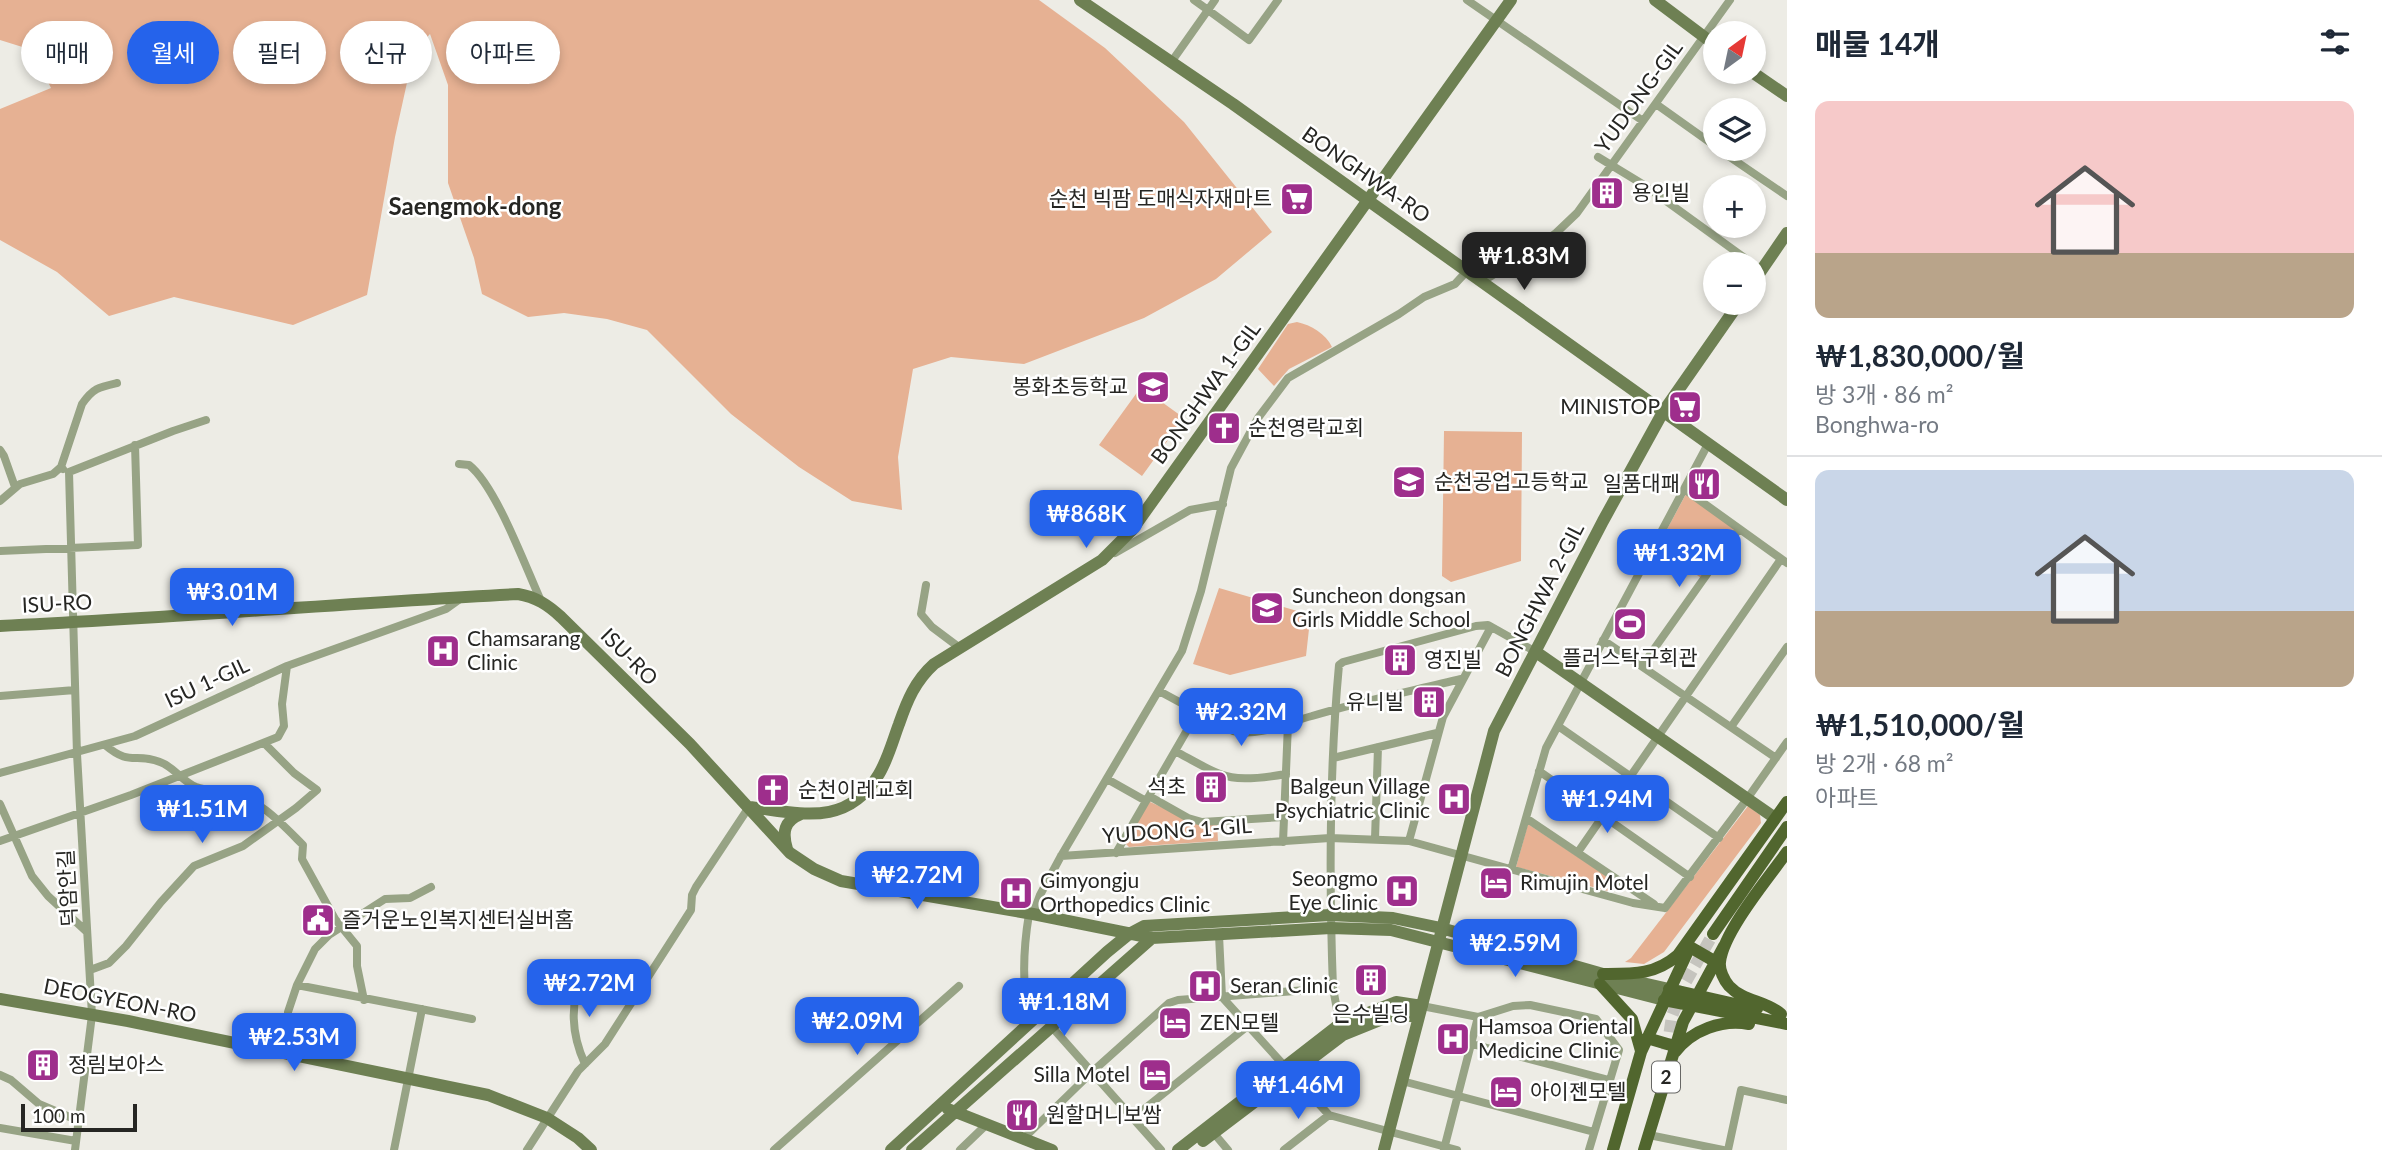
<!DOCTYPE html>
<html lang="ko">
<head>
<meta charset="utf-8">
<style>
	:root { --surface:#fff; --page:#f6f6f7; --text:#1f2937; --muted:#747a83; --line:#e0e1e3; --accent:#2563eb }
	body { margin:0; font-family:Lato,"Noto Sans KR",sans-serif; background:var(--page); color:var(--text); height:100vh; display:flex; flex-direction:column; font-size:26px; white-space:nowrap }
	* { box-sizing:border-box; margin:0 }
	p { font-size:23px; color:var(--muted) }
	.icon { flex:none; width:38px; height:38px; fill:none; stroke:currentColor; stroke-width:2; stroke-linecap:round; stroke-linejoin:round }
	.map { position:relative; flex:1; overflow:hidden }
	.panel { display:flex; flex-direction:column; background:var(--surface); width:595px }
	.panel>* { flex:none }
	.banner { position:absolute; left:21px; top:21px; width:665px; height:63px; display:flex; gap:14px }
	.needle { width:46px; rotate:33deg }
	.fabs { position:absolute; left:1703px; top:21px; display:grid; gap:14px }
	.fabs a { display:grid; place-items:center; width:63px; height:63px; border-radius:50%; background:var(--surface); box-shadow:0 4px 10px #0003; font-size:35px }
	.scale { position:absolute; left:21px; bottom:18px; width:116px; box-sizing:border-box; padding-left:7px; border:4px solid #262623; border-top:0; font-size:19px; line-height:24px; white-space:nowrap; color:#262623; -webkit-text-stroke:5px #fff; paint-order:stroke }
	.price { position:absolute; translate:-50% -60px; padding:0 16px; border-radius:14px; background:var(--accent); color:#fff; font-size:23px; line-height:46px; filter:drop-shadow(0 2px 4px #0008) }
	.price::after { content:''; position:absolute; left:50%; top:42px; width:21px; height:16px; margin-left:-10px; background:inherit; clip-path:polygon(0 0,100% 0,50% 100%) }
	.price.current { background:#222; color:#fff }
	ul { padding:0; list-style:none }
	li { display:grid; align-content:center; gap:14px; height:371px; padding:0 28px }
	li+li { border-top:2px solid var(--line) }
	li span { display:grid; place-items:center; height:217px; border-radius:14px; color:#555 }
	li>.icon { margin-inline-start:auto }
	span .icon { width:126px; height:126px; fill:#fffc; stroke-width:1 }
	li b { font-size:30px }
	h2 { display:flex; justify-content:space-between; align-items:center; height:84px; padding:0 28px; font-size:30px }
	.pill { padding:0 24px; border-radius:32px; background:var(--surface); box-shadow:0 4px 10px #0003; font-size:24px; line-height:63px }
	.pill.current { background:var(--accent); color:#fff }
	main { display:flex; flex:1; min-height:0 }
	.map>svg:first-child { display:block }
	.green { fill:#e6b193 }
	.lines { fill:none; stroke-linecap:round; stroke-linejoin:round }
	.primary-tunnel { stroke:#c5c4be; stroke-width:12; stroke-dasharray:12 6; stroke-linecap:butt }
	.street { stroke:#97a385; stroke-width:8 }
	.secondary { stroke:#6e8053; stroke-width:12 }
	.primary { stroke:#51662e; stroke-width:12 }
	.labels { text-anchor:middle; stroke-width:5; stroke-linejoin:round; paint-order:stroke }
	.shield { fill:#fff; stroke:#676765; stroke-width:2 }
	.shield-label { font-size:19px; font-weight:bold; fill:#262623 }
	.street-label { font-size:21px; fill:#262623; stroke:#fff }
	.poi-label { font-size:21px; fill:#262623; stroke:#fff; text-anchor:start }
	.quarter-label { font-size:24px; font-weight:bold; fill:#262623; stroke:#fff }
</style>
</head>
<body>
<main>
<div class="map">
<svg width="1787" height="1150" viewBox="0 0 1787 1150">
	<rect width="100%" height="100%" fill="#edece5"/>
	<!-- green -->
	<path class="green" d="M 0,0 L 1039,0 L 1105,48 L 1184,122 L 1272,232 L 1216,279 L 1144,318 L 1024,364 L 951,357 L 913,369 L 898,457 L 902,510 L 852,501 L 799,467 L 731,414 L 647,330 L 607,319 L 564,313 L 528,317 L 482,294 L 474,258 L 448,183 L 448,85 L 430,34 L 414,51 L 395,137 L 367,295 L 293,325 L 174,297 L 109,316 L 57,272 L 0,240 L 0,109 L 51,88 L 32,50 L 0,40 Z
		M 1297,322 C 1311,325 1326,334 1332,347 L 1289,369 L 1274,386 L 1258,369 L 1288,324 Z
		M 1141,387 L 1184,418 L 1142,476 L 1099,445 Z
		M 1444,431 L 1522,432 L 1521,561 L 1451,582 L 1442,576 Z
		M 1686,494 L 1735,529 L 1701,578 L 1658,546 Z
		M 1219,588 L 1304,613 L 1310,620 L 1306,656 L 1230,675 L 1193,664 Z
		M 1148,801 L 1190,820 L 1217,823 L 1218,841 L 1129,847 L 1124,842 Z
		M 1748,806 L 1760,815 L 1761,823 L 1664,952 L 1644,964 L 1625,962 L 1631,958 Z
		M 1528,824 L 1614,881 L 1608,891 L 1516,867 Z"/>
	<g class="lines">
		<!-- primary-tunnel -->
		<path class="primary-tunnel" d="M 1667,1050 L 1672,1016 L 1684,985 L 1713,934"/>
		<!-- street -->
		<path class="street" d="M 1194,0 L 1208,10 L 1215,0
			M 1467,0 L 1643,121
			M 1172,61 L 1208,10 L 1249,40 L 1278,0
			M 1656,104 L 1715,146
			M 1718,149 L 1787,196
			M 1598,157 L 1644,185 L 1753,264
			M 1482,282 L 1526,254 L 1556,233 L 1577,213 L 1730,0
			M 0,450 L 4,456 L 15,487
			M 459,464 L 469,465 C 496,486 526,568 541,601
			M 61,467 L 82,404 C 93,388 99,387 117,383
			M 1684,489 L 1787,563
			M 0,501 L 20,484 L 53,474 L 61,467 L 63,469
			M 0,551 L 138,545 L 135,445
			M 1115,553 L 1190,510 L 1223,504
			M 926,585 L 921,614 L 932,627 L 960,648
			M 1603,640 L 1776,758
			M 1642,666 L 1739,529
			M 1159,691 L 1233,731 C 1261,737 1285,723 1312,716 C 1361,701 1412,691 1461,679
			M 0,696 L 75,690
			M 1558,726 L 1719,838
			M 1731,727 L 1787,647
			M 105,745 C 131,767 134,752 160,762 C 174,767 182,781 196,787 C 206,791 218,790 228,792 C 260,799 281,823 303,845 L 302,859 L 335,919 L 357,946 L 357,966 L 364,1000
			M 1175,751 C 1225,778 1228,784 1286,774
			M 1333,758 L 1437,733
			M 1539,771 L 1690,877
			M 0,773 L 135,736 L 287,666 L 446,609 L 460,599
			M 1107,779 L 1146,801
			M 1149,796 L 1188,818 L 1202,822 L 1284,817
			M 0,804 L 32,876 L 48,896 L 87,932
			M 1526,818 L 1654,904
			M 1375,839 L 1378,747
			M 0,841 L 131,795 L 278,737 L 284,726 L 282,704 L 287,666
			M 1409,841 L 1443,717 L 1491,627
			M 1283,842 L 1288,724
			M 1578,852 L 1781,559
			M 1116,853 L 1197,713
			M 1061,856 L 1330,838 L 1409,841 L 1633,903 L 1665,908
			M 1511,870 L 1546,748 L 1708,444
			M 1665,908 L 1747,799 L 1787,742
			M 1029,914 C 1023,950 1022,989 1030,1024
			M 1033,914 L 1040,895 L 1061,856 L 1182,651 L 1201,591 L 1231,468 L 1258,418 L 1288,378 L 1399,314 L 1424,297 L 1455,284 L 1467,271
			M 1219,935 L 1222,997 L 1329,1115 L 1457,1150
			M 90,970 L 109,963 L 126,946 L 161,902 L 194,866 L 243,846 L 296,808 L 317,790 L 294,773 L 264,743
			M 585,974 C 568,1001 572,1036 585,1064
			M 297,985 L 315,949 L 329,935 L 385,899 L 410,898 L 431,887
			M 1333,988 C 1329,880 1329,773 1339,665 L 1343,662 L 1476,626 L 1488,625 L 1536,652
			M 1422,1006 L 1478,1017 L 1444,1149
			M 1478,1017 L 1513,1006 L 1530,1005 L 1596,1019 L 1619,1050 L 1589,1150
			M 1051,1026 L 1161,1150
			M 1472,1044 L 1609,1080
			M 288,1055 L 288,1012 L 297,985 L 472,1019
			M 0,1075 L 11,1080 L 39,1104 L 79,1121
			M 1402,1081 L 1594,1132
			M 1133,1118 L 1249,1025
			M 0,1128 L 76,1141
			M 1212,1131 L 1228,1150
			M 1649,1135 L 1723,1150
			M 1023,1139 L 1092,1072 L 1169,1003 L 1178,1000 L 1333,988 L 1340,1026
			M 75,1150 L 92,1015 L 77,754 L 69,472 L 173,431 L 206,420
			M 394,1150 L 422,1009
			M 527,1150 L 578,1071 L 605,1044 L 691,910 L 692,895 L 696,887 L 749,807
			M 774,1150 L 959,986
			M 960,1150 L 986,1125
			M 1284,1150 L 1329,1115
			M 1728,1150 L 1741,1090 L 1787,1100"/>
		<!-- secondary -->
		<path class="secondary" d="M 1080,0 L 1233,104 L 1787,500
			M 1655,0 L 1715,45
			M 1752,72 L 1787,96
			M 1754,281 L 1787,233
			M 0,626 C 173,618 345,603 518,594 C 536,597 548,605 561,617 L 690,744 L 790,853 L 814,869 L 841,881 L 1033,914 L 1152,938 L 1331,928 L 1391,930 L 1664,1000
			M 1536,652 L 1775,818
			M 749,807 C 800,813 847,828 879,774 C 888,759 893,740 899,724 C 907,701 915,681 934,664 L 1102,560 L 1132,530 L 1511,0
			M 787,849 C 782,832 784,821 801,814
			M 0,999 L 128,1021 L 488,1095 L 547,1118 L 578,1138 L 591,1150
			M 948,1109 L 1052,1150
			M 1203,1141 L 1343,1035 L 1395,1014 L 1419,1017
			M 891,1150 L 1107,952 L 1129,934 L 1144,926 L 1330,915 L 1393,918 L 1441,928 L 1603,974 L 1669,989
			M 912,1150 L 1152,938
			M 1178,1150 L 1340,1024 L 1396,1002 L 1422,1006
			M 1384,1150 L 1494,731 L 1603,521 L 1663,412 L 1739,303"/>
		<!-- primary -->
		<path class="primary" d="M 1713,934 L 1787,827
			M 1690,947 L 1716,962
			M 1603,974 C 1633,974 1655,975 1678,955 L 1787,802
			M 1600,984 L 1632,1019 L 1641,1051
			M 1669,989 L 1757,1009
			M 1664,1000 L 1787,1024
			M 1781,1014 C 1765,1000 1744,1002 1729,986 C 1724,980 1719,970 1720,962 C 1723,932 1769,877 1787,852
			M 1647,1038 L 1674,1046
			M 1675,1052 C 1692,1030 1722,1019 1749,1024
			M 1613,1150 L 1641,1052 L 1688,951
			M 1644,1150 L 1683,1022 L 1724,946"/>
	</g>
	<!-- icons -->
	<defs>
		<g id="building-square" transform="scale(1.75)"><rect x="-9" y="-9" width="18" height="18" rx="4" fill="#9e2e8c" stroke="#fff"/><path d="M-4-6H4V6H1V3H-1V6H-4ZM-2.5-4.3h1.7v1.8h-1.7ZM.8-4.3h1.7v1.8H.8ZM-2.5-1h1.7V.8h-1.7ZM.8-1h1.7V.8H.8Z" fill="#fff"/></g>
		<g id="supermarket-square" transform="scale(1.75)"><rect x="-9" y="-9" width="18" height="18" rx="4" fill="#9e2e8c" stroke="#fff"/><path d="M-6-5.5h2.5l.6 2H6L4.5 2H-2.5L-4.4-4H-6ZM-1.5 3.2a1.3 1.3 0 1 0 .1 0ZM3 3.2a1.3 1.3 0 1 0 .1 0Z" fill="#fff"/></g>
		<g id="school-square" transform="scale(1.75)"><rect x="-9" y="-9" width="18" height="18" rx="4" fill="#9e2e8c" stroke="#fff"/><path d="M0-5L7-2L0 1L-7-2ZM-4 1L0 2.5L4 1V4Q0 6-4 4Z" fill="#fff"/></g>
		<g id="church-square" transform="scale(1.75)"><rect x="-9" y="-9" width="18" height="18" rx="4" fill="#9e2e8c" stroke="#fff"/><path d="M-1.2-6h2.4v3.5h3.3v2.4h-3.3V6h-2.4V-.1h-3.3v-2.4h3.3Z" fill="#fff"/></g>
		<g id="restaurant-square" transform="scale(1.75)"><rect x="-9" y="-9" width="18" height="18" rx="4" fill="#9e2e8c" stroke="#fff"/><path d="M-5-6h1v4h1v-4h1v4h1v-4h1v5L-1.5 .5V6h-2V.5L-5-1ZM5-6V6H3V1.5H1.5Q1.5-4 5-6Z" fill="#fff"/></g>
		<g id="stadium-square" transform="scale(1.75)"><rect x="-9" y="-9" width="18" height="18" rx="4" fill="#9e2e8c" stroke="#fff"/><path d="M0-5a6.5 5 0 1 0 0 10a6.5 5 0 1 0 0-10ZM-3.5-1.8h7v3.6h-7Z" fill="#fff"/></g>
		<g id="hospital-square" transform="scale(1.75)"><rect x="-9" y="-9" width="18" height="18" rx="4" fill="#9e2e8c" stroke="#fff"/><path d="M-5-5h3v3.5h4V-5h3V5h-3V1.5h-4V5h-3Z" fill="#fff"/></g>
		<g id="hotel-square" transform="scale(1.75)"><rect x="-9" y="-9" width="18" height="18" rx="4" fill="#9e2e8c" stroke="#fff"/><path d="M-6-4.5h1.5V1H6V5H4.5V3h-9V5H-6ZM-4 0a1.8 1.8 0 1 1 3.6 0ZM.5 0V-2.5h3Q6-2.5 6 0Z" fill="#fff"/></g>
		<g id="civic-square" transform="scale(1.75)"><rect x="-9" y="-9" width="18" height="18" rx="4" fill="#9e2e8c" stroke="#fff"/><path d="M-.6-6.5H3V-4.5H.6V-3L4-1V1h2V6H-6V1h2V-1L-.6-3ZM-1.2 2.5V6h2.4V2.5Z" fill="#fff"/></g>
	</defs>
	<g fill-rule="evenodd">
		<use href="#building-square" x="1607" y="193"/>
		<use href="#supermarket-square" x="1297" y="199"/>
		<use href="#school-square" x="1153" y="387"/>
		<use href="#supermarket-square" x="1685" y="407"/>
		<use href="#church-square" x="1224" y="428"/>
		<use href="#school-square" x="1409" y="482"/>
		<use href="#restaurant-square" x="1704" y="484"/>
		<use href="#school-square" x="1267" y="608"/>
		<use href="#stadium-square" x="1630" y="624"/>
		<use href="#hospital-square" x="443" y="651"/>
		<use href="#building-square" x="1400" y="660"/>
		<use href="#building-square" x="1429" y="702"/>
		<use href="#building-square" x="1211" y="787"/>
		<use href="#church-square" x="773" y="790"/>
		<use href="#hospital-square" x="1454" y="799"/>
		<use href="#hotel-square" x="1496" y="883"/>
		<use href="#hospital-square" x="1402" y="891"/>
		<use href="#hospital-square" x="1016" y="893"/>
		<use href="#civic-square" x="318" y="920"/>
		<use href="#building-square" x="1371" y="980"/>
		<use href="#hospital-square" x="1205" y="986"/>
		<use href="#hotel-square" x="1175" y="1023"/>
		<use href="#hospital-square" x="1453" y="1039"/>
		<use href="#building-square" x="43" y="1065"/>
		<use href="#hotel-square" x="1155" y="1075"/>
		<use href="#hotel-square" x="1506" y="1092"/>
		<use href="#restaurant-square" x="1022" y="1115"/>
	</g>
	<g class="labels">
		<!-- shield labels -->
		<rect class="shield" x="1652" y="1061.5" width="28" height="31" rx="5"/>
		<g class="shield-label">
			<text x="1666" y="1084">2</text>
		</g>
		<!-- street labels -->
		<g class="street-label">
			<text transform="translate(1639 97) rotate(-54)" y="7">YUDONG-GIL</text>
			<text transform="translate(1366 175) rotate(35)" y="7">BONGHWA-RO</text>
			<text transform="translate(1206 393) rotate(-54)" y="7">BONGHWA 1-GIL</text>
			<text transform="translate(1540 600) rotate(-63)" y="7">BONGHWA 2-GIL</text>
			<text transform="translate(57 604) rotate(-3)" y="7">ISU-RO</text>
			<text transform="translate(629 657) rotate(45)" y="7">ISU-RO</text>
			<text transform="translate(207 683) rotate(-25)" y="7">ISU 1-GIL</text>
			<text transform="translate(1177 831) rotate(-4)" y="7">YUDONG 1-GIL</text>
			<text transform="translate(68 888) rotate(-93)" y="7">덕암안길</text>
			<text transform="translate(120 1001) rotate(11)" y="7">DEOGYEON-RO</text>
		</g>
		<!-- poi labels -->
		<g class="poi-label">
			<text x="1632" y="200">용인빌</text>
			<text x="1272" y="206" text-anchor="end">순천 빅팜 도매식자재마트</text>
			<text x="1128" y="394" text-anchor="end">봉화초등학교</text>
			<text x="1660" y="414" text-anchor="end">MINISTOP</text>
			<text x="1248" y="435">순천영락교회</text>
			<text x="1434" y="489">순천공업고등학교</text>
			<text x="1680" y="491" text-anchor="end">일품대패</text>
			<text x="1292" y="603">Suncheon dongsan<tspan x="1292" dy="24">Girls Middle School</tspan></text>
			<text x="467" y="646">Chamsarang<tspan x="467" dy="24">Clinic</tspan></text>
			<text x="1630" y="665" text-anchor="middle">플러스탁구회관</text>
			<text x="1424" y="667">영진빌</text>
			<text x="1404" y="709" text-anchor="end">유니빌</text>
			<text x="1186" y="794" text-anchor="end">석초</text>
			<text x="1430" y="794" text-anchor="end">Balgeun Village<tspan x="1430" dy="24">Psychiatric Clinic</tspan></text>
			<text x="798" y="797">순천이레교회</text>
			<text x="1378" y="886" text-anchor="end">Seongmo<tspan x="1378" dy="24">Eye Clinic</tspan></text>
			<text x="1040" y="888">Gimyongju<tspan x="1040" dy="24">Orthopedics Clinic</tspan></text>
			<text x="1520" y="890">Rimujin Motel</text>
			<text x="342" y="927">즐거운노인복지센터실버홈</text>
			<text x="1230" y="993">Seran Clinic</text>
			<text x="1371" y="1021" text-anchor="middle">은수빌딩</text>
			<text x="1200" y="1030">ZEN모텔</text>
			<text x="1478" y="1034">Hamsoa Oriental<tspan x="1478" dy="24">Medicine Clinic</tspan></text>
			<text x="68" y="1072">정림보아스</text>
			<text x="1130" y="1082" text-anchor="end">Silla Motel</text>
			<text x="1530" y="1099">아이젠모텔</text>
			<text x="1046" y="1122">원할머니보쌈</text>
		</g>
		<!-- quarter labels -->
		<g class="quarter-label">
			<text x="475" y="215">Saengmok-dong</text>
		</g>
	</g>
</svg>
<div class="fabs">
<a><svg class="needle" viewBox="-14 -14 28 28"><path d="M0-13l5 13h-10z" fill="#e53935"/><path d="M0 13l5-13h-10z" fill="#747a83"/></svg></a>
<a><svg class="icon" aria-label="layers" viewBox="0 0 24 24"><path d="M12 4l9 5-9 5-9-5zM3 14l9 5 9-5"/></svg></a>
<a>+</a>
<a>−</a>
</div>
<div class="scale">100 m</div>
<b class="price current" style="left:1524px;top:292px">₩1.83M</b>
<b class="price" style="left:1086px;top:550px">₩868K</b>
<b class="price" style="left:1679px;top:589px">₩1.32M</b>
<b class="price" style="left:232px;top:628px">₩3.01M</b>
<b class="price" style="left:1241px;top:748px">₩2.32M</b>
<b class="price" style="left:1607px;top:835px">₩1.94M</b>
<b class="price" style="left:202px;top:845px">₩1.51M</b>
<b class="price" style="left:917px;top:911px">₩2.72M</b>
<b class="price" style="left:1515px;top:979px">₩2.59M</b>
<b class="price" style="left:589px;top:1019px">₩2.72M</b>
<b class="price" style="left:1064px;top:1038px">₩1.18M</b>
<b class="price" style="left:857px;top:1057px">₩2.09M</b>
<b class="price" style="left:294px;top:1073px">₩2.53M</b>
<b class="price" style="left:1298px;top:1121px">₩1.46M</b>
<div class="banner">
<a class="pill">매매</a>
<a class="pill current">월세</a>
<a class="pill">필터</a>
<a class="pill">신규</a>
<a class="pill">아파트</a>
</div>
</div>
<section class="panel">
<h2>매물 14개<svg class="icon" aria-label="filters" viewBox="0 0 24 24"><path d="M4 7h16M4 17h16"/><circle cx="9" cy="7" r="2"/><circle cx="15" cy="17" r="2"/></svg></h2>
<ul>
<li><span style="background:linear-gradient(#f6c9c9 70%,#b9a48a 0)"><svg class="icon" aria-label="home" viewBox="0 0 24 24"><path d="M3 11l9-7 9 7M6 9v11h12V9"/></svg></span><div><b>₩1,830,000/월</b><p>방 3개 · 86 m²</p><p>Bonghwa-ro</p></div></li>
<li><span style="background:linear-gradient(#c9d6e8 65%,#b9a48a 0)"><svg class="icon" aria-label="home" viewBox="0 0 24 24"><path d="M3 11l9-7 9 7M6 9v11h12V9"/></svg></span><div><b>₩1,510,000/월</b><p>방 2개 · 68 m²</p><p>아파트</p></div></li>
</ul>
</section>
</main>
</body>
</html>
